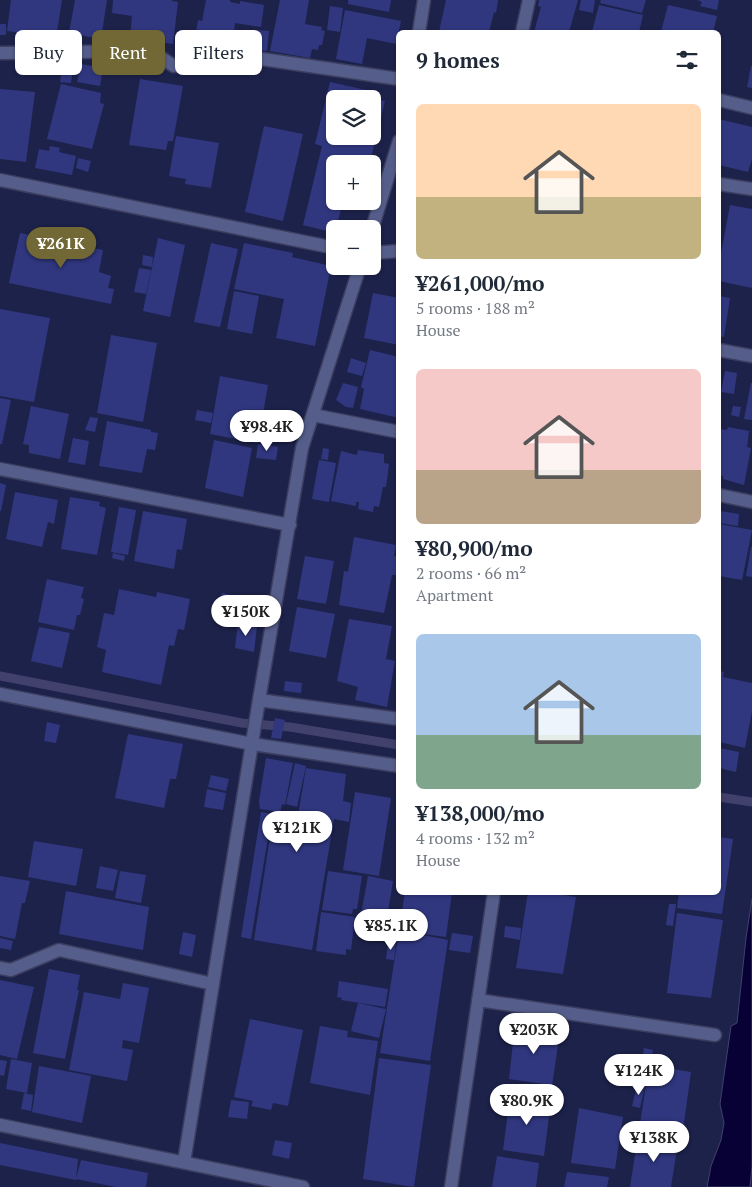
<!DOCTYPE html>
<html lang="en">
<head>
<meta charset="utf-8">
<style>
	:root { --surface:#fff; --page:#f2f2f3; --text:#1f2937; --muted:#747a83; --accent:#716836 }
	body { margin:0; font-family:"PT Serif",serif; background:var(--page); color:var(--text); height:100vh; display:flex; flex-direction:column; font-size:19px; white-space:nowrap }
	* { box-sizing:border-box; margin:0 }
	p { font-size:16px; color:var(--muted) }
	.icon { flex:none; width:28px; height:28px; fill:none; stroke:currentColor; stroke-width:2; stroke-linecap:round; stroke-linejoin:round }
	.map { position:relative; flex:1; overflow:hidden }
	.drawer { position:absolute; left:396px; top:30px; width:325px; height:865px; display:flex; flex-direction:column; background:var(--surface); border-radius:8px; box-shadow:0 1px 4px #0004 }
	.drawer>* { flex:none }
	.top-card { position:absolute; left:15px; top:30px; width:306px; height:45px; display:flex; gap:10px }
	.fabs { position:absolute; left:326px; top:90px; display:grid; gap:10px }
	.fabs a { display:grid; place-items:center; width:55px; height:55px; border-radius:8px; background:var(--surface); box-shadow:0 1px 4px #0004; font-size:25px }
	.price { position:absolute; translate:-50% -42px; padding:0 11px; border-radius:18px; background:#fff; color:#222; font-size:16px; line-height:32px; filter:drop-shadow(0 1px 2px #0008) }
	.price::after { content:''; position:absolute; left:50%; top:30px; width:15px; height:11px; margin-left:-8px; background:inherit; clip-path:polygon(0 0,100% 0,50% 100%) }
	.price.current { background:var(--accent); color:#fff }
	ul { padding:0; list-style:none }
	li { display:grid; align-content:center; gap:10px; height:265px; padding:0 20px }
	li span { display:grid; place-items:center; height:155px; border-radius:8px; color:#555 }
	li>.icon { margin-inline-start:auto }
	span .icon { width:90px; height:90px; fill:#fffc; stroke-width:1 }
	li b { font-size:21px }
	h2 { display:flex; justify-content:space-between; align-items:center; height:60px; padding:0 20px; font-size:21px }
	.pill { padding:0 18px; border-radius:8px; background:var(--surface); box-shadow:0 1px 4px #0004; font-size:18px; line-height:45px }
	.pill.current { background:var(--accent); color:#fff }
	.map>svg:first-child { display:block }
	.water { fill:#070135; stroke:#42406c }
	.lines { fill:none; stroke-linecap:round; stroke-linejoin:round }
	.stream { stroke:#42406c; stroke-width:9 }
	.building { fill:#30377f; fill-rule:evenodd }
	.minor-casing { stroke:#3c3e60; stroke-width:15 }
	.minor { stroke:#555e8b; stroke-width:12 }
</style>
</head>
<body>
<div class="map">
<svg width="752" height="1187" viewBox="0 0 752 1187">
	<rect width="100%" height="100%" fill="#1d224b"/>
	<!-- water -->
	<path class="water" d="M 752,899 L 752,1166 L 750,1187 L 707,1187 L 711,1166 L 721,1140 L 724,1123 L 720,1104 L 731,1026 L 737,1023 L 746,938 Z"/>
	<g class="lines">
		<!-- stream -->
		<path class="stream" d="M 0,676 L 242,723 L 290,727 L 399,745
			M 719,797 L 752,802"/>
	</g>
	<!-- building -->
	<path class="building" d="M 11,0 L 62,0 L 56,38 L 7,31 Z
		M 75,0 L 107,0 L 101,39 L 69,33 Z
		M 113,0 L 172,0 L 172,1 L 178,2 L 173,44 L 130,38 L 132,16 L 112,13 Z
		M 206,0 L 230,0 L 230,2 L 240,4 L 240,1 L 264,5 L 261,27 L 235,23 L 232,47 L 228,46 L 227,49 L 218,48 L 218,45 L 203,43 L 204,40 L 195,38 L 198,20 L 202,21 Z
		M 280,0 L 309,0 L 305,24 L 322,27 L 321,30 L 325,31 L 322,45 L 319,45 L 318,50 L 312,49 L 310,58 L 270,51 Z
		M 348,0 L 391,0 L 389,12 L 348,4 Z
		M 446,0 L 498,0 L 496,13 L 494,12 L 489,32 L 439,32 Z
		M 539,0 L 578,0 L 569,32 L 534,32 L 541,7 L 538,6 Z
		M 581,0 L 595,0 L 593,13 L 579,10 Z
		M 601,0 L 646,0 L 642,13 L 600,3 Z
		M 697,0 L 719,0 L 717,10 L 700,6 L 702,2 Z
		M 599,5 L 643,15 L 639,32 L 592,32 Z
		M 668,5 L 717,16 L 713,32 L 661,32 Z
		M 330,6 L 343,8 L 340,32 L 327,30 Z
		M 345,10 L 401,21 L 396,44 L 367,38 L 362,64 L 336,59 Z
		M 0,24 L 6,24 L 6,35 L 0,35 Z
		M 258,30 L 269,31 L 267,51 L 256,50 Z
		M 63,61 L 74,62 L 71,83 L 60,82 Z
		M 81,64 L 103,68 L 100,86 L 77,82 Z
		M 751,66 L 752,66 L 752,88 L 747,87 Z
		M 140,79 L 183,86 L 173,141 L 168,141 L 166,150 L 129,145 Z
		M 330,82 L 375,92 L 374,96 L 381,97 L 381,100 L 385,101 L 370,162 L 353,158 L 352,164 L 335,164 L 335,201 L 343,201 L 336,229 L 335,229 L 335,233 L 303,225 L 322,146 L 315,144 ZM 335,99 L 372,99 L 372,136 L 335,136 Z
		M 61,84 L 101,93 L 100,103 L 104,104 L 92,149 L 47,139 Z
		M 0,89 L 35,92 L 26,162 L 0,159 Z
		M 719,119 L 752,127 L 752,159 L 748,172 L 719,165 Z
		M 264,126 L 303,134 L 283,221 L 245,212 Z
		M 176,136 L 219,143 L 211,188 L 185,184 L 186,179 L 169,176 Z
		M 50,146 L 60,148 L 59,152 L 76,156 L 72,175 L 35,168 L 39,149 L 49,151 Z
		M 78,158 L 91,161 L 88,172 L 76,168 Z
		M 730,205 L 752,209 L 752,288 L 719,281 L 719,264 Z
		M 20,233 L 103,250 L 99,272 L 111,276 L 108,288 L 114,289 L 111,304 L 9,283 Z
		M 158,238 L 185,245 L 170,317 L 143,311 Z
		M 211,243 L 238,249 L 220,327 L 194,322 Z
		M 244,243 L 293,253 L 292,257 L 331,266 L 315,346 L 276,338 L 284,299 L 234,289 Z
		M 143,255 L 153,257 L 152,267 L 142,265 Z
		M 139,268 L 151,270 L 146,294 L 134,292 Z
		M 234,291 L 259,296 L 252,334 L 227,329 Z
		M 373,293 L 399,298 L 399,345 L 364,338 Z
		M 719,296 L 730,298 L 724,337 L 719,336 Z
		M 0,309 L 50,318 L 34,402 L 0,396 Z
		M 111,335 L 157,343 L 143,422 L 97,413 Z
		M 370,350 L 399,357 L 399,418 L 360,409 L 364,389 L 361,387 Z
		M 351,358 L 366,363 L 362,376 L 347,372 Z
		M 725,371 L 737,373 L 734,394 L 721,392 Z
		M 220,376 L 268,385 L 258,443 L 210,434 Z
		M 343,383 L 358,387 L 353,408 L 346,407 L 336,400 Z
		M 751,383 L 752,383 L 752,420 L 744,419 Z
		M 0,398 L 11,400 L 2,444 L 0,444 Z
		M 31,406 L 69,414 L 60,459 L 29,453 L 29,445 L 23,444 Z
		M 733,406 L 741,407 L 739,417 L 731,415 Z
		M 197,410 L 213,413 L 211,423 L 195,420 Z
		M 90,417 L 98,418 L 95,432 L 85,430 Z
		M 107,421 L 151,430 L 151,432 L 158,433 L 155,450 L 147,449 L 142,473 L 99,466 Z
		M 728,427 L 749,431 L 747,447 L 751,448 L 744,485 L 723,479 L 723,476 L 719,475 L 719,439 L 720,429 L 727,430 Z
		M 73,438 L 89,441 L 85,465 L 68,462 Z
		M 214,440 L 252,448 L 243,497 L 205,488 Z
		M 258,444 L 278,447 L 276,460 L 256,458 Z
		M 323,448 L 329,449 L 328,460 L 321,459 Z
		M 358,450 L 384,454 L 384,463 L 389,464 L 386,487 L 383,487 L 379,507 L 374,506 L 373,512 L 358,509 L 359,502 L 356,502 L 356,506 L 331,501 L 341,451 L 357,455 Z
		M 319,460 L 336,463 L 329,502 L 312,499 Z
		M 0,483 L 6,485 L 1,511 L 0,511 Z
		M 15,492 L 58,500 L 54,524 L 48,522 L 42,547 L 6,539 Z
		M 70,497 L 100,502 L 99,506 L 106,508 L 97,555 L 61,549 Z
		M 119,507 L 136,510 L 128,555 L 111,552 Z
		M 143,511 L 187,519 L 182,550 L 177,549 L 174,569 L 134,561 Z
		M 720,511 L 739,514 L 738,526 L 719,523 Z
		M 719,524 L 752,530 L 742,580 L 719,576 Z
		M 354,537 L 396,545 L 394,556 L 399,557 L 399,562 L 396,575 L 392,575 L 384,613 L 339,605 L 344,571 L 348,572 Z
		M 751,547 L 752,547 L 752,577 L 746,576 Z
		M 113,553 L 125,556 L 124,561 L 112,558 Z
		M 305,556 L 334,561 L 326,604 L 297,599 Z
		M 47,579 L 84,587 L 81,598 L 84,599 L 80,615 L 77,615 L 74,630 L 38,622 Z
		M 119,589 L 156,597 L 157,592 L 190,599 L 184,630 L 178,629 L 174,646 L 169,645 L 161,685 L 102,672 L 106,650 L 97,647 L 104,613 L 114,615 Z
		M 222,593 L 254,600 L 250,622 L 217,614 Z
		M 297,607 L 335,614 L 326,658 L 289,651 Z
		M 349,619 L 392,626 L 386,659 L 395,661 L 387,707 L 355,700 L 358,687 L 337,681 Z
		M 238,623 L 257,626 L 254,652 L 235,648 Z
		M 39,627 L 70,633 L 62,668 L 31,661 Z
		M 719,671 L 724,672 L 723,677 L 752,683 L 752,711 L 745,748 L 719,742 Z
		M 285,681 L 302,683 L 301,693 L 284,691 Z
		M 275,718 L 285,720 L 281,739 L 271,738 Z
		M 47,722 L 60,725 L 56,743 L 44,741 Z
		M 128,734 L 183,744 L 176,779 L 170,779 L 164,808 L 115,798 Z
		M 719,748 L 739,752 L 736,772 L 719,768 Z
		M 266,758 L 293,763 L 285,805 L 282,804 L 280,813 L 298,815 L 306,768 L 346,774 L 343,801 L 351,803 L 349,822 L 334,819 L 312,950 L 254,940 L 274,811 L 260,809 L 259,801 Z
		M 295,763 L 306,766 L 297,807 L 286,804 Z
		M 211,775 L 229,779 L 226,791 L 208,787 Z
		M 207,789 L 226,793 L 223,810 L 204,807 Z
		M 355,792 L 391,798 L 379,876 L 343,870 Z
		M 261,812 L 272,814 L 251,939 L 241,937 Z
		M 719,837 L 733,839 L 722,914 L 677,908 L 679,892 L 719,892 Z
		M 34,841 L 83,849 L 76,886 L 28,877 Z
		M 100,866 L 118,870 L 113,891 L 96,888 Z
		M 120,871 L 146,875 L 141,903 L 115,898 Z
		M 328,871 L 362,876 L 357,909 L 353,909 L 352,914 L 322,910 Z
		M 0,876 L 30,881 L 25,903 L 22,903 L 15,939 L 0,936 Z
		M 368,876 L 393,881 L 386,924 L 360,920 Z
		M 66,891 L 149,907 L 143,950 L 59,934 Z
		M 405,892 L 452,892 L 446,937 L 408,932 L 448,940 L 430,1061 L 380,1053 Z
		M 528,892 L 545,892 L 576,897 L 563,974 L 516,968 Z
		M 669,904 L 676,904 L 673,926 L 666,925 Z
		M 321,912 L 355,917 L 351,950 L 346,949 L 346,955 L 316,951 Z
		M 677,913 L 723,920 L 711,998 L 667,993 Z
		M 390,923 L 399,924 L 397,935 L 388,933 Z
		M 505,926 L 521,928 L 520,940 L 504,937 Z
		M 183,932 L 196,935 L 192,957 L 179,954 Z
		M 452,933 L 473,936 L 470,953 L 449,950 Z
		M 0,938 L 13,941 L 11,950 L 0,948 Z
		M 388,942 L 396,943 L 394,960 L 386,959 Z
		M 49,969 L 80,975 L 77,990 L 79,990 L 65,1059 L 33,1053 Z
		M 0,980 L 34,987 L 17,1059 L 0,1055 Z
		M 339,981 L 388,989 L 385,1007 L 341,1000 L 342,998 L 337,997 Z
		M 123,983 L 149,988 L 139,1043 L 123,1040 L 122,1048 L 133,1050 L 127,1081 L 69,1070 L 84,992 L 120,999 Z
		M 358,1003 L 386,1009 L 379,1038 L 351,1031 Z
		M 250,1019 L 303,1030 L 288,1106 L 273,1103 L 271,1110 L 251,1106 L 253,1101 L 234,1097 Z
		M 515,1024 L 560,1031 L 552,1086 L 556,1087 L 555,1091 L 542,1089 L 543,1084 L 509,1079 Z
		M 320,1026 L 348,1031 L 347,1037 L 378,1041 L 370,1095 L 310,1083 Z
		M 644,1048 L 653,1050 L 651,1063 L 642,1062 Z
		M 379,1058 L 431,1065 L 414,1187 L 363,1179 Z
		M 11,1059 L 32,1063 L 27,1093 L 6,1089 Z
		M 0,1060 L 7,1061 L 4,1076 L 0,1075 Z
		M 640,1064 L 648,1065 L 644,1083 L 636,1082 Z
		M 649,1065 L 691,1072 L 683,1130 L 640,1124 Z
		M 39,1066 L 91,1076 L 82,1123 L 32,1112 Z
		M 637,1085 L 645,1086 L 640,1108 L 632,1106 Z
		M 24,1093 L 33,1095 L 31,1111 L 21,1109 Z
		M 510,1096 L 551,1101 L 544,1156 L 503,1150 Z
		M 231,1100 L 249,1102 L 247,1119 L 228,1117 Z
		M 579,1108 L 623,1117 L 615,1169 L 571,1163 Z
		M 638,1135 L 678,1142 L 671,1187 L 630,1187 Z
		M 275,1140 L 292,1143 L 289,1159 L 272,1155 Z
		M 0,1143 L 78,1159 L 76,1180 L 0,1165 Z
		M 497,1156 L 539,1163 L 536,1187 L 492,1187 Z
		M 81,1160 L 148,1173 L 146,1187 L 116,1187 L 76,1179 Z
		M 567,1172 L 609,1177 L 607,1187 L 564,1187 Z"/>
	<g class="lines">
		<!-- minor casing -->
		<g class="minor-casing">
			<path id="minor" d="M 419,32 L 424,0
				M 522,32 L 529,0
				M 0,53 L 151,51 L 174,66 L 255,58 L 399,79
				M 719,100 L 752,108
				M 0,180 L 335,248
				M 719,184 L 752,189
				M 372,229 L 399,141
				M 372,253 L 399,251
				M 719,350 L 752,356
				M 313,415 L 399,432
				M 0,469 L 290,525
				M 719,495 L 752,502
				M 0,694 L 252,744 L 399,766
				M 259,700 L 399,719
				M 0,968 L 11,970 L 59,950 L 213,984
				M 478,1000 L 715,1035
				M 0,1125 L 303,1187
				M 184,1162 L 259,700 L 302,448 L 360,266
				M 451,1187 L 494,892"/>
		</g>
		<!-- minor -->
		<use href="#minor" class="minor"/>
	</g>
</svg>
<div class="fabs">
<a><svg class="icon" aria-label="layers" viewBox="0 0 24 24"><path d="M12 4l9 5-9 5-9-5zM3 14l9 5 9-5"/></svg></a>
<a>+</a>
<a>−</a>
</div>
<b class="price current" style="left:61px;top:269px">¥261K</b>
<b class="price" style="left:267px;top:452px">¥98.4K</b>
<b class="price" style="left:246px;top:637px">¥150K</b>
<b class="price" style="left:297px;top:853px">¥121K</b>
<b class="price" style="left:391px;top:951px">¥85.1K</b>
<b class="price" style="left:534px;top:1055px">¥203K</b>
<b class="price" style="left:639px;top:1096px">¥124K</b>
<b class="price" style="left:527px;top:1126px">¥80.9K</b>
<b class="price" style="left:654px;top:1163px">¥138K</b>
<div class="top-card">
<a class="pill">Buy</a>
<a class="pill current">Rent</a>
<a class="pill">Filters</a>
</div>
<section class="drawer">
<h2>9 homes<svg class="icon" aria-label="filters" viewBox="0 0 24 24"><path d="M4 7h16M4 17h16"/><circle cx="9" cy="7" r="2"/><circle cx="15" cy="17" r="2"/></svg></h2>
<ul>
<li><span style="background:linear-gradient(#ffd9b3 60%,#c2b280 0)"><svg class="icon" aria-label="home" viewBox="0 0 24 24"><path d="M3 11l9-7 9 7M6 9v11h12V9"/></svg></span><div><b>¥261,000/mo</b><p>5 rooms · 188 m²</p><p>House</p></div></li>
<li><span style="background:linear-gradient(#f6c9c9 65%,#b9a48a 0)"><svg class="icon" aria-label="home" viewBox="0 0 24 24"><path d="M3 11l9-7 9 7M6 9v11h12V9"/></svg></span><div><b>¥80,900/mo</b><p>2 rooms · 66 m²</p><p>Apartment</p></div></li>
<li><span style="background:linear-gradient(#a9c7e8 65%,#7fa58c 0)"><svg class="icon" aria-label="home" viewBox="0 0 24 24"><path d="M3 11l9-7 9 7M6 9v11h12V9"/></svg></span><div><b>¥138,000/mo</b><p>4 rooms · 132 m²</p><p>House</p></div></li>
</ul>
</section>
</div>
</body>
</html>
